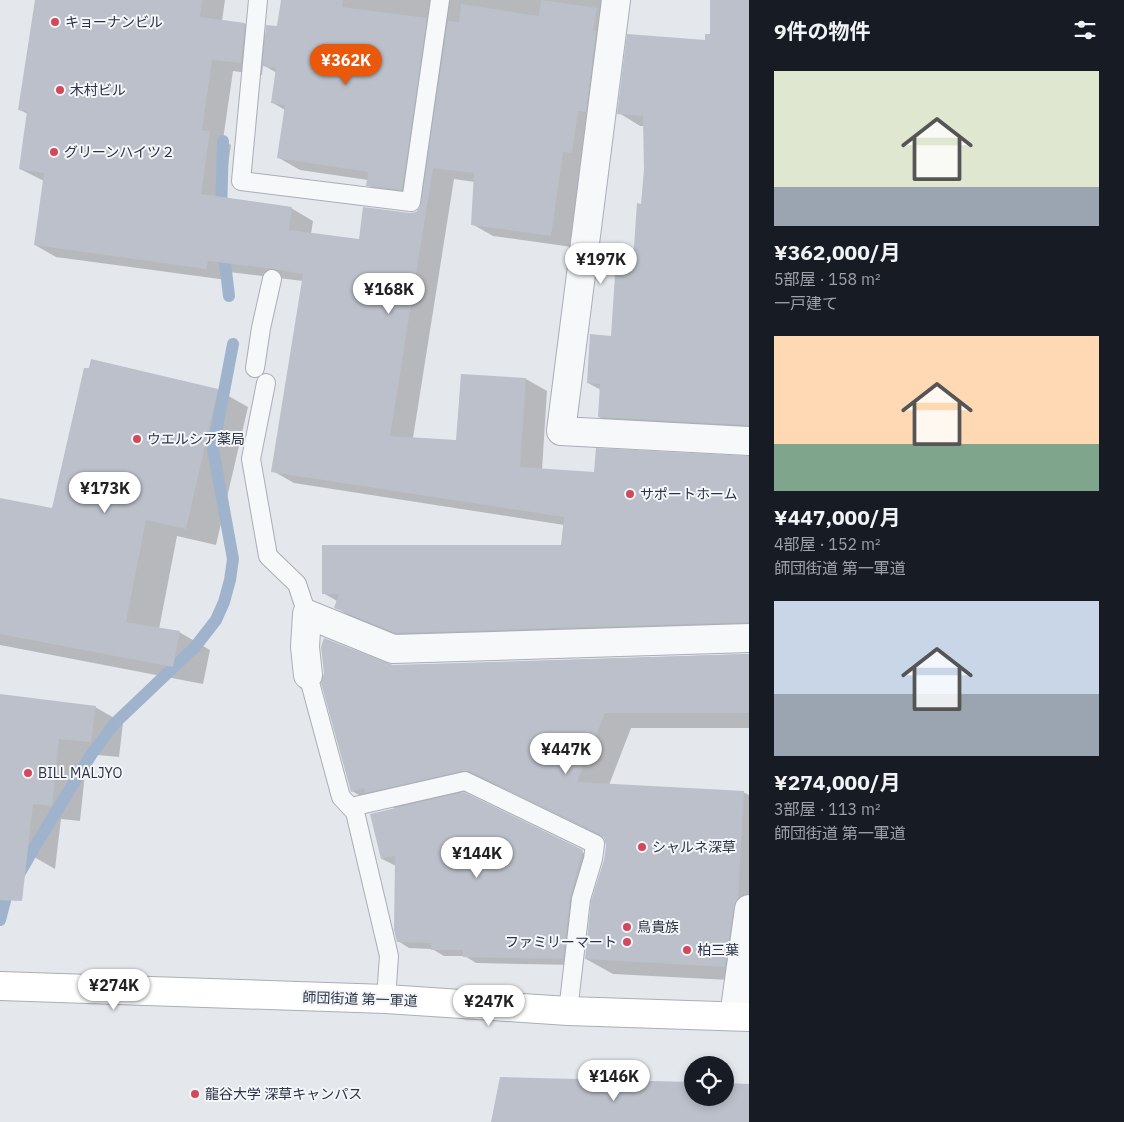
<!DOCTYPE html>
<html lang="ja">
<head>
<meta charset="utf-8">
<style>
	:root { --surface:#171b24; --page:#20242c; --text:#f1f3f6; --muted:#9ea1a6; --accent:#ea580c }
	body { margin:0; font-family:"IBM Plex Sans","Noto Sans JP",sans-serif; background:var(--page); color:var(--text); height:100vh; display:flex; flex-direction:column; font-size:19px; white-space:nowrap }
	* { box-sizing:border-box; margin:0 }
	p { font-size:16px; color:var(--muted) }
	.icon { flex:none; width:28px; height:28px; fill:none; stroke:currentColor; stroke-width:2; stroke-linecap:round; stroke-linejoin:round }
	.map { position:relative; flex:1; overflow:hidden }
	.side { display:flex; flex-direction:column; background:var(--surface); width:375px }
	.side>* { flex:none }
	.buttons { position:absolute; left:684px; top:1056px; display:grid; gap:10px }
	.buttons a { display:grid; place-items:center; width:50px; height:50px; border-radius:50%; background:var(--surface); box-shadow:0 2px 8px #0003; font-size:25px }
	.price { position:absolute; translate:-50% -42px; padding:0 11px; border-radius:18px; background:#fff; color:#222; font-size:16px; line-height:32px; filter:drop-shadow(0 1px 2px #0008) }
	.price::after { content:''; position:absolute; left:50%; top:30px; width:15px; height:11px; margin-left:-8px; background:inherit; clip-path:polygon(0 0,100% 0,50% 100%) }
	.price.on { background:var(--accent); color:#fff }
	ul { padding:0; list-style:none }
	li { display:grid; align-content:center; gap:10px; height:265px; padding:0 25px }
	li span { display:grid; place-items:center; height:155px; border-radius:0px; color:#555 }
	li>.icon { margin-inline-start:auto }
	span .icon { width:90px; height:90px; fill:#fffc; stroke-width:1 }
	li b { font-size:21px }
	h2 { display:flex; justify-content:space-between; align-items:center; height:60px; padding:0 25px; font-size:21px }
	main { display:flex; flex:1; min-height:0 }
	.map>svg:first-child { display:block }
	.shadow { fill:#0003; fill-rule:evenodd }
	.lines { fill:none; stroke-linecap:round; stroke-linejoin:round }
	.stream { stroke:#9fb4cc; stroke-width:12 }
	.building { fill:#bbc0ca }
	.lane-casing { stroke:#a9aeb7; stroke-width:20 }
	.street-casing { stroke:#a9aeb7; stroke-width:30 }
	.secondary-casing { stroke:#a9aeb7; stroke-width:30 }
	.lane { stroke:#f7f8fa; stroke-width:18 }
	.street { stroke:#f7f8fa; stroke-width:28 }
	.secondary { stroke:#fff; stroke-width:28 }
	.poi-dot { fill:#d1495b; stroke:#f4f6f9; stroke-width:2 }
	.labels { text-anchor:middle; stroke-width:4; stroke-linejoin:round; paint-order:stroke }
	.poi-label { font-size:14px; fill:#2b3445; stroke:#f4f6f9; text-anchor:start }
	.street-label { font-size:14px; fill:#2b3445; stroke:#f4f6f9 }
</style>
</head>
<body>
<main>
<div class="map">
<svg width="749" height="1122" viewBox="0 0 749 1122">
	<rect width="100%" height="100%" fill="#e4e7ec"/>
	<!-- shadow -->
	<path class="shadow" d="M 36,0 L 225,0 L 222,21 L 245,24 L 267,36 L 278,28 L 282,0 L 621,0 L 572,247 L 493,236 L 472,224 L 475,182 L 454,179 L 413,438 L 457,442 L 526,379 L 547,391 L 542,470 L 595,474 L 749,458 L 749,636 L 418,645 L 356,620 L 335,607 L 337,601 L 323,593 L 562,546 L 564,525 L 294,483 L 273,471 L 303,281 L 229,272 L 227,280 L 56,257 L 35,245 L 44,181 L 20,169 L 28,114 L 20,110 ZM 263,65 L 277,73 L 273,103 L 285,110 L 279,158 L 300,170 L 368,180 L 368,185 L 389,197 L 423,202 L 416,213 L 410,214 L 360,241 L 311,234 L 313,221 L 291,208 L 223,199 L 231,145 L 223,140 L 233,71 L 262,75 Z
		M 711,0 L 749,0 L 749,436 L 620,429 L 599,417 L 601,390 L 588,383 L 612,337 L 634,262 L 643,205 L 645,170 L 644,126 L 640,126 L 619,113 L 712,35 Z
		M 218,390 L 248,407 L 216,545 L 177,536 L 159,629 L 179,632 L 210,650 L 203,684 L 0,645 L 0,500 L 53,510 Z
		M 749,654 L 749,728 L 631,728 L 609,785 L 743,792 L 749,795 L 749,981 L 613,974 L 586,959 L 605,861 L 607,845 L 605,838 L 498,786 L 490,785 L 461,792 L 594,858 L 575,965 L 476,963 L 465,956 L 444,956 L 432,949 L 409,948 L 398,941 L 396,865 L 394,865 L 382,859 L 396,809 L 387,804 L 378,806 L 352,791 L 393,666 Z
		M 0,696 L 95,707 L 123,723 L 119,757 L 87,754 L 80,821 L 61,819 L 55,869 L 22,850 L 0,858 Z
		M 501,1078 L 692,1084 L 692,1098 L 725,1098 L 725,1085 L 749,1085 L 749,1122 L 493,1122 Z"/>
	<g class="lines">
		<!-- stream -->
		<path class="stream" d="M 221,214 L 223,141
			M 223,246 L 229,296
			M 0,920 L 6,897 L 34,848 L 91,755 L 115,723 L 195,647 L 216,620 L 224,602 L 230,580 L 233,559 L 213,449 L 233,344"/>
	</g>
	<!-- building -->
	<path class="building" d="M 35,0 L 202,0 L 200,17 L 245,23 L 241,63 L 212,60 L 202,130 L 210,131 L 201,194 L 292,207 L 289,230 L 359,239 L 363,207 L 410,213 L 416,212 L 420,208 L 448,21 L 459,22 L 461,4 L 539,16 L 541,0 L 597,8 L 593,31 L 596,31 L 586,112 L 578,111 L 572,153 L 563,152 L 551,236 L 471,225 L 474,173 L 433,168 L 390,436 L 456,440 L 461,374 L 526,378 L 520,467 L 594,472 L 596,448 L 749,456 L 749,622 L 396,633 L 334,608 L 339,594 L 322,594 L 322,545 L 561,545 L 564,517 L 271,472 L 303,274 L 274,269 L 208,261 L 206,269 L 34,245 L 44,173 L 19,169 L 27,111 L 18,110 Z
		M 281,0 L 343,0 L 342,7 L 427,18 L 402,190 L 366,186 L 368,172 L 277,158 L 285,105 L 271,103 L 276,68 L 262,66 L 266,25 L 277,26 Z
		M 710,0 L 749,0 L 749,425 L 598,417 L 600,384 L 587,383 L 590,334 L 611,336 L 616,260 L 633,261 L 637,203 L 641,204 L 644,170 L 643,116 L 617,114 L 627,34 L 705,40 L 705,34 L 710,34 Z
		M 91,359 L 218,389 L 186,529 L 146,520 L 126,622 L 180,631 L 173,667 L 0,634 L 0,498 L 52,508 L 84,368 L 89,368 Z
		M 324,638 L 393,665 L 749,654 L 749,713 L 605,713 L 577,782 L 744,791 L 738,898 L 734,907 L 725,967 L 585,959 L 591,901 L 604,860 L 606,845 L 604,838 L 600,834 L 470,771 L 463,771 L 365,793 L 364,788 L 351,792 L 321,683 L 324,673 L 321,647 Z
		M 0,694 L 96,706 L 91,742 L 59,739 L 52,806 L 33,804 L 22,901 L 0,900 Z
		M 464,792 L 583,850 L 570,898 L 563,959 L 463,957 L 463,950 L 431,950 L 431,943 L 397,942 L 394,930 L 395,856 L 381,859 L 370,814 Z
		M 500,1077 L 692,1082 L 692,1098 L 725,1098 L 725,1083 L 749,1084 L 749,1122 L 491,1122 Z"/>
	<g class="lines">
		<!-- lane casing -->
		<g class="lane-casing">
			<path id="lane" d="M 258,0 L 241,181 L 411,202 L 440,0
				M 255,368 L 261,328 L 272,279
				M 266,383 L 251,459 L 268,556 L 297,584 L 307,614
				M 308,675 L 341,797 L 355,812 L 389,956 L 386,999
				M 351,807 L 465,781 L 595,844 L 593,859 L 581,899 L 568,1011"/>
		</g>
		<!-- street casing -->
		<g class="street-casing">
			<path id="street" d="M 616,0 L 561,431 L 749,441
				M 308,675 L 305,647 L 307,614 L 393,649 L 749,638
				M 734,1016 L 749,909"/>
		</g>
		<!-- secondary casing -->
		<g class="secondary-casing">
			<path id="secondary" d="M 0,986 L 386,999 L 568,1011 L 749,1017"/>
		</g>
		<!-- lane -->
		<use href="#lane" class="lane"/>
		<!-- street -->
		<use href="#street" class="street"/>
		<!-- secondary -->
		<use href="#secondary" class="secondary"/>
	</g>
	<!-- markers -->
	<g class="poi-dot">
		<circle cx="55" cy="22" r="5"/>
		<circle cx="60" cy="90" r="5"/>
		<circle cx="54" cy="152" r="5"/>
		<circle cx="137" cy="439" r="5"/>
		<circle cx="630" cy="494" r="5"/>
		<circle cx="28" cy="773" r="5"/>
		<circle cx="642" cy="847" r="5"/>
		<circle cx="627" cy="927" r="5"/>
		<circle cx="627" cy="942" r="5"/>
		<circle cx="687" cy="950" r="5"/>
		<circle cx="195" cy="1094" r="5"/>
	</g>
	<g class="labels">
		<!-- poi labels -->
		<g class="poi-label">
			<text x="65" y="27">キョーナンビル</text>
			<text x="70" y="95">木村ビル</text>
			<text x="64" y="157">グリーンハイツ２</text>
			<text x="147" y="444">ウエルシア薬局</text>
			<text x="640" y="499">サポートホーム</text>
			<text x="38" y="778">BILL MALJYO</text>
			<text x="652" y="852">シャルネ深草</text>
			<text x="637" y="932">鳥貴族</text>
			<text x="617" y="947" text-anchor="end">ファミリーマート</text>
			<text x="697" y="955">柏三葉</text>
			<text x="205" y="1099">龍谷大学 深草キャンパス</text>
		</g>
		<!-- street labels -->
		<g class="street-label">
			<text transform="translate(360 999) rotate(2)" y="5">師団街道 第一軍道</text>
		</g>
	</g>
</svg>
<div class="buttons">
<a><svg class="icon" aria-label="locate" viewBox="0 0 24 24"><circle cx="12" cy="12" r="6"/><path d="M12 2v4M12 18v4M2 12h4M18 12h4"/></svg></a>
</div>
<b class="price on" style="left:346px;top:86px">¥362K</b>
<b class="price" style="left:601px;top:285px">¥197K</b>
<b class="price" style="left:389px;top:315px">¥168K</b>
<b class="price" style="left:105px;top:514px">¥173K</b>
<b class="price" style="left:566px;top:775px">¥447K</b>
<b class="price" style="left:477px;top:879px">¥144K</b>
<b class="price" style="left:114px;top:1011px">¥274K</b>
<b class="price" style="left:489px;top:1027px">¥247K</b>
<b class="price" style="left:614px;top:1102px">¥146K</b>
</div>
<section class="side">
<h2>9件の物件<svg class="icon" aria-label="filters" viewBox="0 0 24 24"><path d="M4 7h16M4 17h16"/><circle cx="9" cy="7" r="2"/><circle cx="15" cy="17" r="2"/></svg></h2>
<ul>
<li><span style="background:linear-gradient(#dfe7d0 75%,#9aa5b1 0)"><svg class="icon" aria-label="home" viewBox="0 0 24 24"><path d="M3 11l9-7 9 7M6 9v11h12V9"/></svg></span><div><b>¥362,000/月</b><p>5部屋 · 158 m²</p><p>一戸建て</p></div></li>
<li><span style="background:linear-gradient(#ffd9b3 70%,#7fa58c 0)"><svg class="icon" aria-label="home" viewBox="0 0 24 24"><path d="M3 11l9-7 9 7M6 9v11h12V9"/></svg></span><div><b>¥447,000/月</b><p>4部屋 · 152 m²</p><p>師団街道 第一軍道</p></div></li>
<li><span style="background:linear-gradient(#c9d6e8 60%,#9aa5b1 0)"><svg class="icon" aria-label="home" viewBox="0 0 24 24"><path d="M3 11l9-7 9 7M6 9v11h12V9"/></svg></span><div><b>¥274,000/月</b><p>3部屋 · 113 m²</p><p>師団街道 第一軍道</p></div></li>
</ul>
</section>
</main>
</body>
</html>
